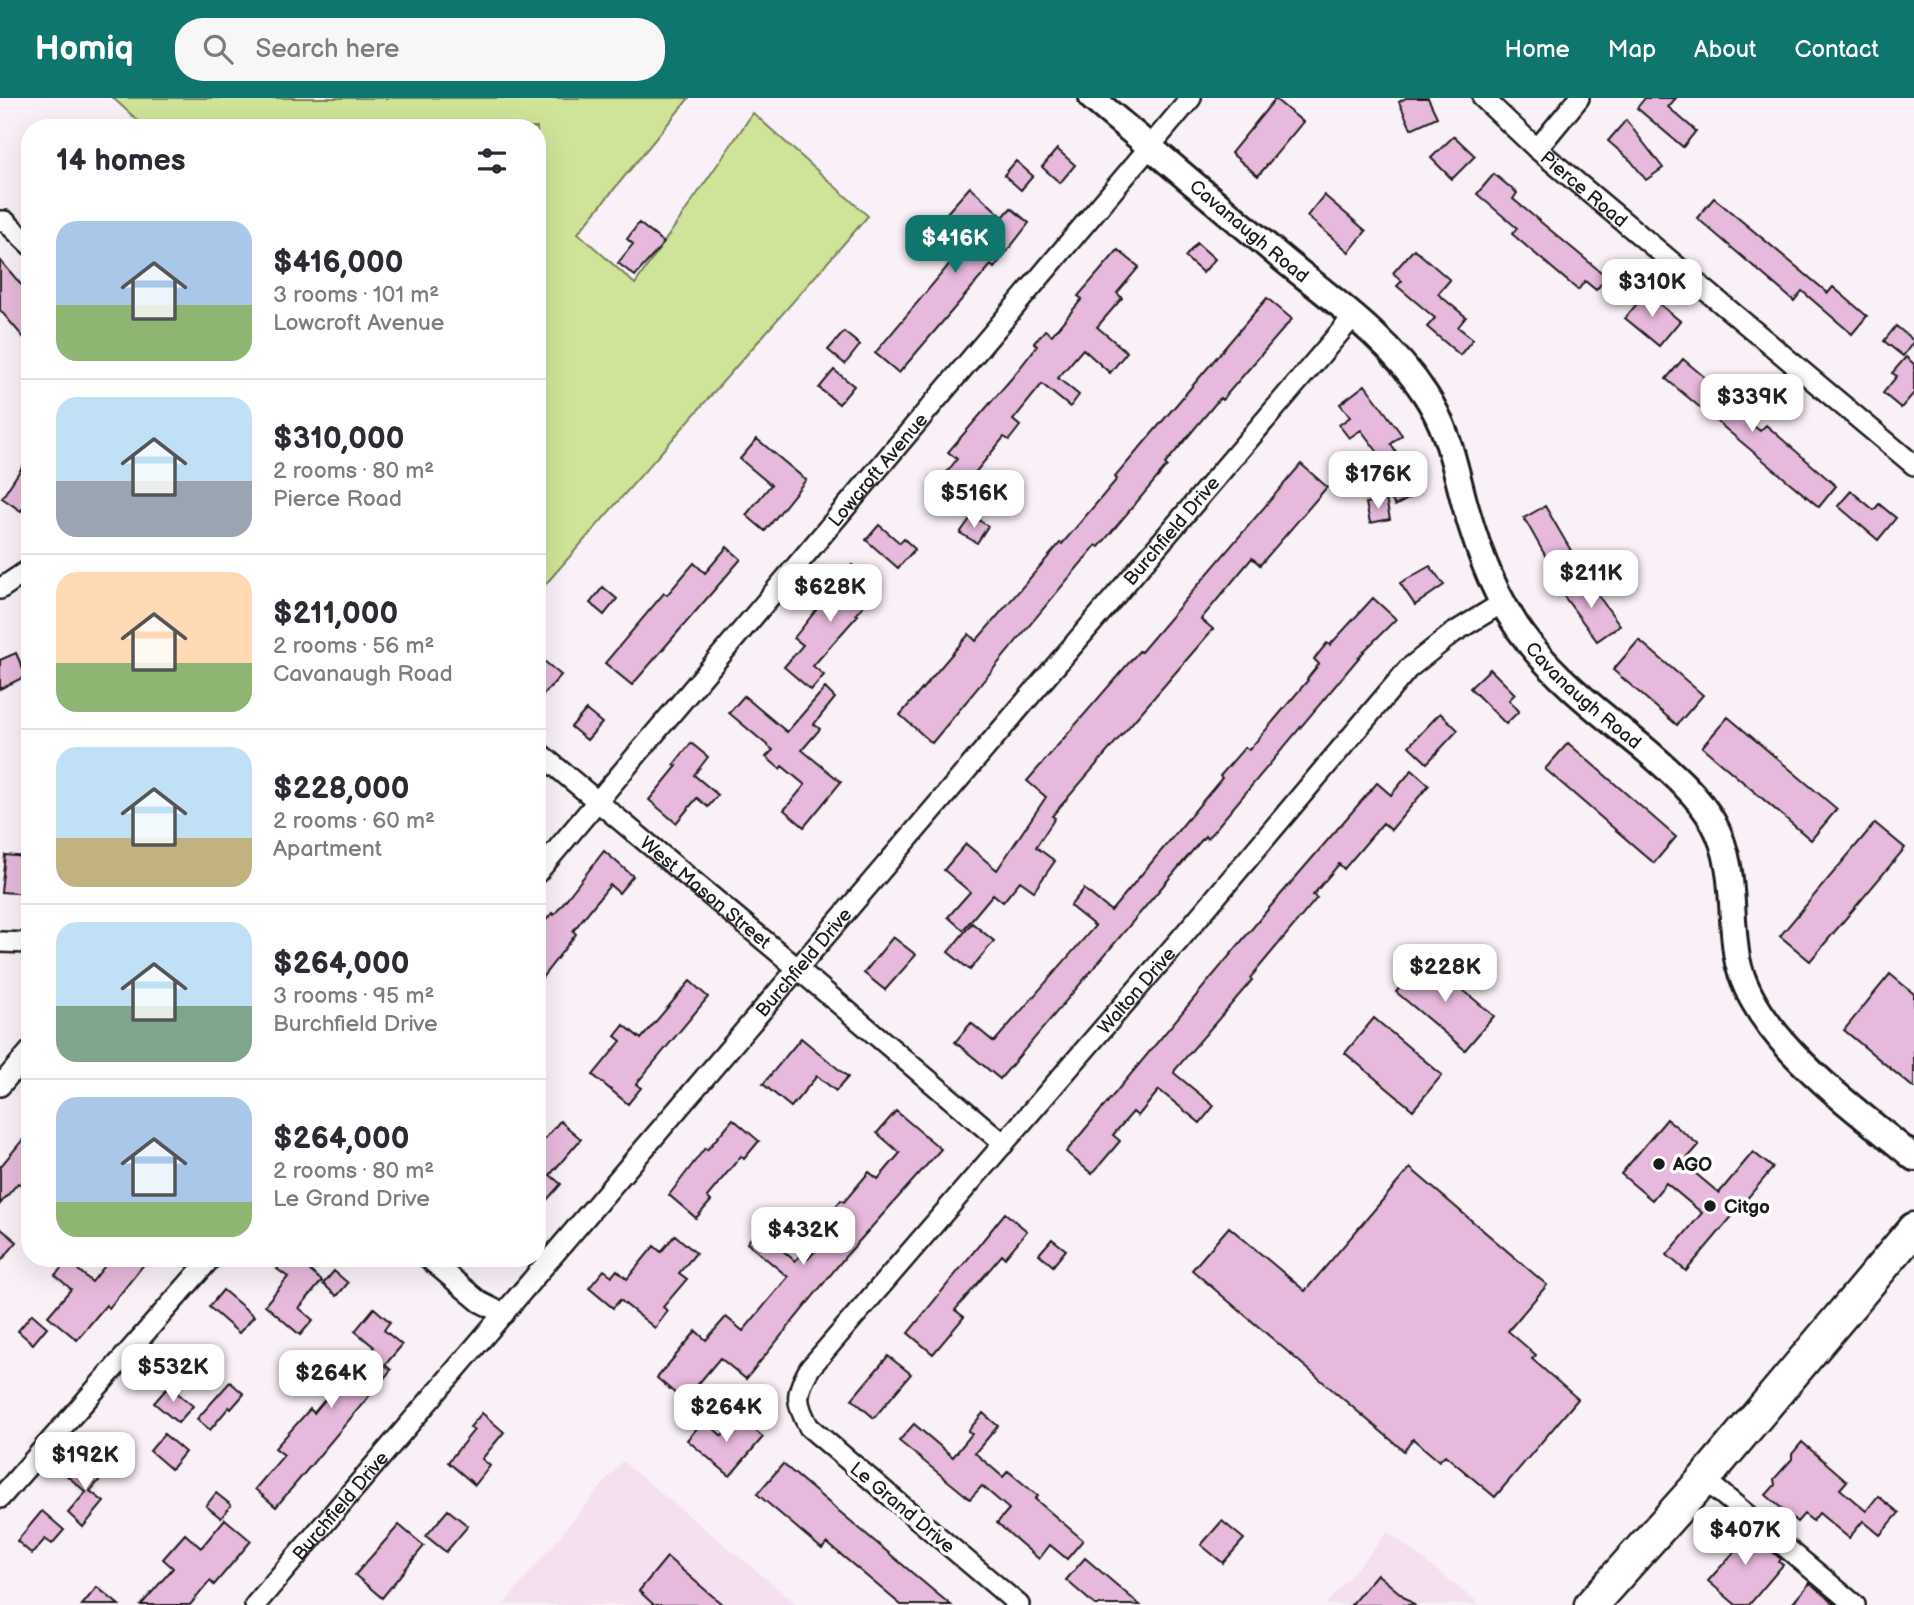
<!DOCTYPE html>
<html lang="en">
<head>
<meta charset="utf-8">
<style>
	:root { --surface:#fff; --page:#f7f7f7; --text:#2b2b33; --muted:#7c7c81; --line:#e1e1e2; --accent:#0f766e }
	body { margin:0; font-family:"Balsamiq Sans",sans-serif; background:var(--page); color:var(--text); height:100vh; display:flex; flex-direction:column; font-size:26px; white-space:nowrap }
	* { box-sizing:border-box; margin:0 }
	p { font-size:23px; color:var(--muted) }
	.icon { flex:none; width:38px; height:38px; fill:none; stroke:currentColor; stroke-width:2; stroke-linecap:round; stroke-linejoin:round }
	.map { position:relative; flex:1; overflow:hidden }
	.details { position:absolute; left:21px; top:21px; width:525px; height:1148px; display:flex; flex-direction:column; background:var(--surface); border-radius:28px; box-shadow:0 7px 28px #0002 }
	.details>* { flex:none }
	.price { position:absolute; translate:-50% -60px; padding:0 16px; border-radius:14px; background:#fff; color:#222; font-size:23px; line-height:46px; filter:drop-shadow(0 2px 4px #0008) }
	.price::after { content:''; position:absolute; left:50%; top:42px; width:21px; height:16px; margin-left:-10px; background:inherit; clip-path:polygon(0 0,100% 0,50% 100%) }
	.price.current { background:var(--accent); color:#fff }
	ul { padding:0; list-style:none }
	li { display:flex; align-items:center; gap:21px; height:175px; padding:0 35px }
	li+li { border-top:2px solid var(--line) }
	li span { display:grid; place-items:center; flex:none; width:196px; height:140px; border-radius:21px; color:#555 }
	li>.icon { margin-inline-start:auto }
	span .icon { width:84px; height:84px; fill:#fffc; stroke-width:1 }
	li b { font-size:30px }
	h2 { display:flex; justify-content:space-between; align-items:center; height:84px; padding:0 35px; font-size:30px }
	header { display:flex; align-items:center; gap:42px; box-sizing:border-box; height:98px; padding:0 35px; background:var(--accent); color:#fff }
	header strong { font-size:33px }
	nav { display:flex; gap:38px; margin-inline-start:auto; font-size:24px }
	.search { width:490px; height:63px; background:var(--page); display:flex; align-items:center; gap:18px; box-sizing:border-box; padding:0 24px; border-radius:28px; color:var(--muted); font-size:26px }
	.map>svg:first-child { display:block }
	.built { fill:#f4e0f0 }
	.green { fill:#cfe498; stroke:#76805a; stroke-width:2 }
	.building { fill:#e7b9dc; stroke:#1c1c1c; stroke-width:2 }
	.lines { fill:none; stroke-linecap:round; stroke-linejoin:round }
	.minor-casing { stroke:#1c1c1c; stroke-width:24 }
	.tertiary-casing { stroke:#1c1c1c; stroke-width:30 }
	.primary-casing { stroke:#1c1c1c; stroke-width:37 }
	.minor { stroke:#fff; stroke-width:19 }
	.tertiary { stroke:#fff; stroke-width:24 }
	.primary { stroke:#fff; stroke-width:32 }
	.poi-dot { fill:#1c1c1c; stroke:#fff; stroke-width:2.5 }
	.labels { text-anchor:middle; stroke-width:7; stroke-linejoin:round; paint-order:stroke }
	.street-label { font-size:19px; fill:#1c1c1c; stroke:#fff }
	.poi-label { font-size:19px; font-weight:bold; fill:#1c1c1c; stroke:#fff; text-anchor:start }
</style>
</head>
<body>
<header>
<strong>Homiq</strong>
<div class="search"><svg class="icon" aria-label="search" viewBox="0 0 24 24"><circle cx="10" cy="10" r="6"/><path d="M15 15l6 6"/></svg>Search here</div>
<nav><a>Home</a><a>Map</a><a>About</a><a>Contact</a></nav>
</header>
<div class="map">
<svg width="1914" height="1507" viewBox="0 0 1914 1507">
	<rect width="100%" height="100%" fill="#faf1f8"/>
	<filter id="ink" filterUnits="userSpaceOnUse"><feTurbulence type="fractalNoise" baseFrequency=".0143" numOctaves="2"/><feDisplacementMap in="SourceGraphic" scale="14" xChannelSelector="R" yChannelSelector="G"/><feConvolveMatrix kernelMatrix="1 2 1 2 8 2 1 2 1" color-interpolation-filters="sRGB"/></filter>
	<g filter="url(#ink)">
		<!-- built -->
		<path class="built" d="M 622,1363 L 798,1507 L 503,1507 Z
			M 1388,1434 L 1481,1507 L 1325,1507 Z"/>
		<!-- green -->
		<path class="green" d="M 113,0 L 689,0 L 578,135 L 635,186 L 753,15 L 868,118 L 537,496 L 537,30 L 146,30 Z"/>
		<!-- building -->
		<path class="building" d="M 1406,0 L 1428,0 L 1437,19 L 1411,31 L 1399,4 Z
			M 1645,0 L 1676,0 L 1668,9 L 1696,33 L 1683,49 L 1637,10 Z
			M 1275,1 L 1303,24 L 1258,78 L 1231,55 Z
			M 1626,22 L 1663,70 L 1646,82 L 1631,63 L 1608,43 Z
			M 1454,38 L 1475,58 L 1452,81 L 1431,60 Z
			M 1057,51 L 1075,67 L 1060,85 L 1042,69 Z
			M 1016,63 L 1033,78 L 1021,92 L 1004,77 Z
			M 1494,76 L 1517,95 L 1513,101 L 1607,179 L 1596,192 L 1585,183 L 1578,192 L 1512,136 L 1517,130 L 1477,96 Z
			M 970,89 L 1003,119 L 1011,110 L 1029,125 L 994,170 L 991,167 L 899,275 L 875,255 L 973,138 L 946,116 Z
			M 1324,97 L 1366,133 L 1349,154 L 1307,118 Z
			M 1714,100 L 1828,195 L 1833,189 L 1867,218 L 1852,236 L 1802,193 L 1794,203 L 1697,120 Z
			M 639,125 L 664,145 L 635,178 L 618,165 L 633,146 L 627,141 Z
			M 1197,145 L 1215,161 L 1203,175 L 1185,159 Z
			M 1414,151 L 1450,182 L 1438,196 L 1466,219 L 1458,229 L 1473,241 L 1460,257 L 1427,229 L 1435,220 L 1397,188 L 1402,183 L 1393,175 Z
			M 1118,152 L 1139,169 L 1117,195 L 1122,200 L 1097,229 L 1127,254 L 1110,275 L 1083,251 L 1058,280 L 1079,297 L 1070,309 L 1042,286 L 1013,322 L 1020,328 L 1009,342 L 1004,339 L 948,408 L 931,395 L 957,361 L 948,354 L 1011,281 L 1037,248 L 1034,245 L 1045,232 L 1052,237 L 1082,201 L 1078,198 Z
			M 0,162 L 30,197 L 30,247 L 0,212 Z
			M 1646,195 L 1680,223 L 1659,248 L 1625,220 Z
			M 1267,200 L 1292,221 L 1222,302 L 1220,300 L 1165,366 L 1167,368 L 1099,449 L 1096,447 L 932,645 L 900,617 L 969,536 L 976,543 L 1060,445 L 1062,446 L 1117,381 L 1115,379 Z
			M 1896,228 L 1914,243 L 1903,258 L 1884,243 Z
			M 844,234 L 860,247 L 845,266 L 828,252 Z
			M 1906,259 L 1914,266 L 1914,295 L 1901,310 L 1883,295 L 1897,278 L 1892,275 Z
			M 1683,261 L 1729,300 L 1731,298 L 1743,308 L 1739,316 L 1760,333 L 1766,327 L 1836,388 L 1819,409 L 1666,281 Z
			M 834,272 L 854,288 L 839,306 L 819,290 Z
			M 1365,287 L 1402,337 L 1391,346 L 1419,395 L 1395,408 L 1377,375 L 1388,368 L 1361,332 L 1349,340 L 1339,327 L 1350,319 L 1340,306 Z
			M 757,341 L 806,382 L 765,433 L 746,417 L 771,387 L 740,361 Z
			M 30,357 L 30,399 L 21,413 L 2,400 Z
			M 1301,366 L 1327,389 L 1260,467 L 1252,460 L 1201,521 L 1213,531 L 1052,718 L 1055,720 L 1036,749 L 1055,763 L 1034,793 L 1020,783 L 1003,804 L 993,796 L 963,832 L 948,819 L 970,794 L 944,772 L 966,746 L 997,772 L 1046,699 L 1027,683 L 1139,553 L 1141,554 Z
			M 1851,393 L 1874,412 L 1879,406 L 1896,420 L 1878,442 L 1838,408 Z
			M 1386,401 L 1390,421 L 1370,425 L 1366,405 Z
			M 1545,408 L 1573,456 L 1551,468 L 1524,420 Z
			M 972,418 L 988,428 L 977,445 L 960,435 Z
			M 879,427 L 900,445 L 904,441 L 915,451 L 898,470 L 866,442 Z
			M 727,449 L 741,461 L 632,587 L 605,565 L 664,495 L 667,497 L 694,465 L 705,475 Z
			M 852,467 L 879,490 L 856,516 L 858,517 L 813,568 L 824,577 L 811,592 L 784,569 L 803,547 L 794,540 Z
			M 1430,468 L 1444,487 L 1415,507 L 1400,485 Z
			M 1585,480 L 1620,527 L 1597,543 L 1563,497 Z
			M 603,489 L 617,501 L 604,517 L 590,505 Z
			M 1373,500 L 1396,521 L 1366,551 L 1207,741 L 1205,738 L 1000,981 L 955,944 L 971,925 L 994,944 L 1095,828 L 1070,808 L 1084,791 L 1111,813 L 1222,680 L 1220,678 L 1245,649 L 1249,652 L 1308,582 L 1307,581 L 1319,566 L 1314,561 L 1327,545 L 1330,547 Z
			M 1639,542 L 1703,597 L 1677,627 L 1613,572 Z
			M 16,555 L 26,578 L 0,591 L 0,562 Z
			M 544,563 L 561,577 L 537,604 L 537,570 Z
			M 1490,571 L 1515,596 L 1509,602 L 1519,613 L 1506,626 L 1470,590 Z
			M 825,590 L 835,600 L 814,626 L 820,631 L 802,652 L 841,684 L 804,729 L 784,712 L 805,687 L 782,668 L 780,671 L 766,659 L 773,652 L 729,615 L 744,598 L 787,634 Z
			M 586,612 L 602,625 L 587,642 L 571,629 Z
			M 1440,615 L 1458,632 L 1427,665 L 1409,648 Z
			M 1728,619 L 1837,711 L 1811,742 L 1702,649 Z
			M 691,645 L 708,659 L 694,677 L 718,697 L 708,709 L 697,700 L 676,725 L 649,702 L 677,668 L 674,666 Z
			M 1568,645 L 1676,739 L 1654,765 L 1545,671 Z
			M 1412,672 L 1429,687 L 1391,732 L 1383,725 L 1344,771 L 1339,766 L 1313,797 L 1317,800 L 1250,880 L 1252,882 L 1175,972 L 1174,975 L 1214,1008 L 1200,1025 L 1159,992 L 1138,1018 L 1133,1014 L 1113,1037 L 1120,1043 L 1092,1076 L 1066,1054 L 1270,809 L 1377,685 L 1391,697 Z
			M 1875,725 L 1905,750 L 1810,863 L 1780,838 Z
			M 604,753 L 633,778 L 619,795 L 610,787 L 573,833 L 576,836 L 537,886 L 537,833 L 552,815 L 554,817 Z
			M 5,757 L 26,759 L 25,769 L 30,770 L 30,796 L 1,794 Z
			M 972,825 L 994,843 L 970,872 L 948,854 Z
			M 893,839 L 916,857 L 885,892 L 864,875 Z
			M 1425,860 L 1494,918 L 1465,952 L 1396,894 Z
			M 1890,876 L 1914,896 L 1914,990 L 1844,932 Z
			M 690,883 L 708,899 L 636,986 L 641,990 L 628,1006 L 593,977 L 621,943 L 615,938 L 624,927 L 641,941 Z
			M 1374,920 L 1442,977 L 1413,1012 L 1345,955 Z
			M 801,940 L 848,979 L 836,993 L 817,978 L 791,1009 L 763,986 Z
			M 896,1013 L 941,1051 L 845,1159 L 746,1281 L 720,1260 L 684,1303 L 657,1280 L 696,1233 L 706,1242 L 726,1219 L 743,1233 L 788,1179 L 747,1145 L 758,1131 L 795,1163 L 801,1156 L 808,1161 L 841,1124 L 830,1115 L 841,1102 L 844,1104 L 869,1074 L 878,1081 L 900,1055 L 877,1035 Z
			M 733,1021 L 759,1043 L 744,1061 L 741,1058 L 707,1099 L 711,1103 L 696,1120 L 669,1097 L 705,1050 L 707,1052 Z
			M 1667,1021 L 1699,1047 L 1683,1065 L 1719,1095 L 1753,1054 L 1773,1070 L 1686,1173 L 1667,1157 L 1702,1115 L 1666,1085 L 1652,1102 L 1621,1076 Z
			M 560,1023 L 581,1041 L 550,1077 L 561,1086 L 546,1103 L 537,1095 L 537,1050 Z
			M 30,1033 L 30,1077 L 21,1087 L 18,1085 L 0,1106 L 0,1069 Z
			M 1410,1070 L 1547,1187 L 1508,1233 L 1536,1257 L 1532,1261 L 1578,1301 L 1495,1399 L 1445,1357 L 1439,1363 L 1413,1341 L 1404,1353 L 1192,1172 L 1229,1129 L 1305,1193 Z
			M 1005,1115 L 1027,1133 L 1005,1160 L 1002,1157 L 955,1212 L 964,1219 L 933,1256 L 908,1235 Z
			M 0,1130 L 17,1144 L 0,1164 Z
			M 675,1137 L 696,1155 L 679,1175 L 687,1181 L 663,1209 L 668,1213 L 655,1230 L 620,1202 L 613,1210 L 589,1190 L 604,1172 L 612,1178 L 617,1172 L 627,1181 L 654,1148 L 661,1154 Z
			M 1052,1141 L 1066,1152 L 1053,1168 L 1039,1156 Z
			M 111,1160 L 149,1160 L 109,1210 L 106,1207 L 77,1242 L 48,1218 L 71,1191 L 55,1177 L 68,1163 L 92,1184 Z
			M 286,1160 L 295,1160 L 322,1183 L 299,1210 L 313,1222 L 300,1237 L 265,1207 L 288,1179 L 277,1171 Z
			M 334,1173 L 348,1185 L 337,1198 L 323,1186 Z
			M 223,1192 L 254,1218 L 239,1235 L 209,1209 Z
			M 374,1210 L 390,1224 L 384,1232 L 402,1247 L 385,1267 L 391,1272 L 276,1409 L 255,1391 L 284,1357 L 275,1350 L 310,1311 L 314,1315 L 333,1292 L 306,1269 L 315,1259 L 345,1284 L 374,1249 L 355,1233 Z
			M 32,1216 L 47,1229 L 33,1246 L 18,1233 Z
			M 888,1258 L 911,1276 L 874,1320 L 852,1301 Z
			M 230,1284 L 244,1296 L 231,1311 L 229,1309 L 210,1332 L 197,1321 Z
			M 169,1288 L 193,1308 L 178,1325 L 154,1305 Z
			M 482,1315 L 504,1334 L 482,1361 L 490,1368 L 475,1387 L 448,1364 L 474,1332 L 470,1329 Z
			M 983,1315 L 998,1328 L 975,1355 L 1003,1379 L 1008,1373 L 1038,1398 L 1035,1401 L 1083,1442 L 1067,1461 L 1050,1447 L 1039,1461 L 997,1425 L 1009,1411 L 982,1388 L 970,1401 L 899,1343 L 914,1326 L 953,1359 L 972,1336 L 968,1333 Z
			M 738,1318 L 763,1339 L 730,1378 L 687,1342 L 704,1322 L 722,1338 Z
			M 164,1336 L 185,1354 L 171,1371 L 150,1353 Z
			M 1802,1344 L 1847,1383 L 1840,1391 L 1866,1413 L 1878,1398 L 1899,1415 L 1880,1437 L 1863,1423 L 1849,1440 L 1819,1415 L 1813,1423 L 1804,1416 L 1797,1424 L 1766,1397 L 1775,1387 L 1774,1381 L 1792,1361 L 1792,1356 Z
			M 80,1360 L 102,1379 L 90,1393 L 104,1404 L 83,1429 L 68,1415 L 86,1394 L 66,1377 Z
			M 783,1366 L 935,1494 L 951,1507 L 901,1507 L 827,1445 L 822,1451 L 757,1396 Z
			M 216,1395 L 231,1407 L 221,1420 L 206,1408 Z
			M 448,1412 L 468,1428 L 446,1454 L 426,1438 Z
			M 42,1413 L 64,1432 L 52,1446 L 45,1441 L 32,1456 L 17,1443 Z
			M 225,1421 L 251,1443 L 214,1487 L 210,1483 L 190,1507 L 141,1507 L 173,1470 L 163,1461 L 185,1436 L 201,1450 Z
			M 1222,1423 L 1244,1441 L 1223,1465 L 1201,1447 Z
			M 1735,1423 L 1781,1461 L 1779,1464 L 1783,1467 L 1749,1507 L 1736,1507 L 1708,1483 L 1735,1453 L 1720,1440 Z
			M 399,1427 L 424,1448 L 382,1500 L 355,1477 Z
			M 667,1459 L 723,1507 L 654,1507 L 639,1493 Z
			M 1085,1460 L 1140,1507 L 1095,1507 L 1066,1482 Z
			M 1377,1476 L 1414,1507 L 1351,1507 Z
			M 1810,1485 L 1836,1507 L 1791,1507 Z
			M 97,1489 L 119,1507 L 82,1507 Z"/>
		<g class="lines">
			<!-- minor casing -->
			<g class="minor-casing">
				<g id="minor">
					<path id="s1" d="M 1483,0 L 1537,51 L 1914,367"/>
					<path d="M 1537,51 L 1579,0"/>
					<path d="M 0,123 L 5,123 L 30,147"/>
					<path d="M 0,491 L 30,471"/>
					<path id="s2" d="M 537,653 L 778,854 L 1004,1046"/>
					<path id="s3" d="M 537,775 L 1191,0"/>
					<path d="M 0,844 L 30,845"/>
					<path d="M 0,988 L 30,953"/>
					<path d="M 428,1160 L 480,1204 L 504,1216"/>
					<path d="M 1704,1381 L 1855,1507"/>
					<path d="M 0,1400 L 211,1160"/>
					<path id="s4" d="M 255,1507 L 1353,219"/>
					<path id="s5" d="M 1019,1507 L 809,1329 C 795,1304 795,1295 810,1270 L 1182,839 L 1408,571 L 1453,535 L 1502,505"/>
				</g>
			</g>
			<!-- tertiary casing -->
			<g class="tertiary-casing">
				<g id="tertiary">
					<path id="s6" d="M 1092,0 C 1156,54 1220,108 1284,162 C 1333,202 1390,242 1425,296 C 1449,332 1454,367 1465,407 C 1479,456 1497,505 1529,545 C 1562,587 1606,619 1647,653 C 1671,674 1697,696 1713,724 C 1737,767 1729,814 1737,860 C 1752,940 1854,1009 1914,1060"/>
				</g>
			</g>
			<!-- primary casing -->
			<g class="primary-casing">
				<path id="primary" d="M 1591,1507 L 1704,1381 L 1914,1131"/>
			</g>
			<!-- minor -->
			<use href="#minor" class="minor"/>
			<!-- tertiary -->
			<use href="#tertiary" class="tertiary"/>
			<!-- primary -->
			<use href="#primary" class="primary"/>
		</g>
	</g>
	<!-- markers -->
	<g class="poi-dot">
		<circle cx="1659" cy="1066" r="7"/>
		<circle cx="1710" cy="1108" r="7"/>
	</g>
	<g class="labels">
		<!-- street labels -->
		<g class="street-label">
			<text dy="7" stroke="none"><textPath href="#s1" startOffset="136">Pierce Road</textPath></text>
			<text dy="7" stroke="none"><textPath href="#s6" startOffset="206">Cavanaugh Road</textPath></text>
			<text dy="7" stroke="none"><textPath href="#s3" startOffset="528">Lowcroft Avenue</textPath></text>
			<text dy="7" stroke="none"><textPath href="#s4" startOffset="1412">Burchfield Drive</textPath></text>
			<text dy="7" stroke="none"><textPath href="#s6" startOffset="794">Cavanaugh Road</textPath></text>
			<text dy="7" stroke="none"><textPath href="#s2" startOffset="220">West Mason Street</textPath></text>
			<text dy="7" stroke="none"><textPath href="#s4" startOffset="845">Burchfield Drive</textPath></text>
			<text dy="7" stroke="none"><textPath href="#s5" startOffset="838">Walton Drive</textPath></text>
			<text dy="7" stroke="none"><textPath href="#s4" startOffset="131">Burchfield Drive</textPath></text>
			<text transform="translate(903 1409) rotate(40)" y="7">Le Grand Drive</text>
		</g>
		<!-- poi labels -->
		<g class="poi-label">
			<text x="1673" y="1073">AGO</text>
			<text x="1724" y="1115">Citgo</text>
		</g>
	</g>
</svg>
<b class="price current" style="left:955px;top:177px">$416K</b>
<b class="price" style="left:1652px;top:221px">$310K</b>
<b class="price" style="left:1752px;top:336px">$339K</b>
<b class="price" style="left:1378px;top:413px">$176K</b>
<b class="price" style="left:974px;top:432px">$516K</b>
<b class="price" style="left:1591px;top:512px">$211K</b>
<b class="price" style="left:830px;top:526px">$628K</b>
<b class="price" style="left:1445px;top:906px">$228K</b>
<b class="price" style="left:803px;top:1169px">$432K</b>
<b class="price" style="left:173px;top:1306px">$532K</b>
<b class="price" style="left:331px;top:1312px">$264K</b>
<b class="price" style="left:726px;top:1346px">$264K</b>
<b class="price" style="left:85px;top:1394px">$192K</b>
<b class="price" style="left:1745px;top:1469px">$407K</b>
<section class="details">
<h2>14 homes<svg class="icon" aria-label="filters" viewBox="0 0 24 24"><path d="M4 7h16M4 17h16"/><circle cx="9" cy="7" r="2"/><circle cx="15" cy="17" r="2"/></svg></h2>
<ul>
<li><span style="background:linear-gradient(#a9c7e8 60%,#8fb573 0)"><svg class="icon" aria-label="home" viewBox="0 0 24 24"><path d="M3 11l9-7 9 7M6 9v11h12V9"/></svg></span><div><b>$416,000</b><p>3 rooms · 101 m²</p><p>Lowcroft Avenue</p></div></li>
<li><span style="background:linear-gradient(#bfe0f5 60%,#9aa5b1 0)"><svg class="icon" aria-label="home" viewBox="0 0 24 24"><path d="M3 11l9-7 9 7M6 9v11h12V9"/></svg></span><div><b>$310,000</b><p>2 rooms · 80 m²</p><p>Pierce Road</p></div></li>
<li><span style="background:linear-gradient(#ffd9b3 65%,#8fb573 0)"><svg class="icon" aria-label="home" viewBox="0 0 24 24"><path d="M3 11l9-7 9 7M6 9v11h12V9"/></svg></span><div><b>$211,000</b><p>2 rooms · 56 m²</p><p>Cavanaugh Road</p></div></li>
<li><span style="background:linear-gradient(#bfe0f5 65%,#c2b280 0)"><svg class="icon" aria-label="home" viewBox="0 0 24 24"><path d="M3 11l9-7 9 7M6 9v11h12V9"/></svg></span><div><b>$228,000</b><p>2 rooms · 60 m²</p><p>Apartment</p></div></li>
<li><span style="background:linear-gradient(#bfe0f5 60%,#7fa58c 0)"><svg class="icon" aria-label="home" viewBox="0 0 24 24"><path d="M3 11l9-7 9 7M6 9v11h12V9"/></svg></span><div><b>$264,000</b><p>3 rooms · 95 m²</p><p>Burchfield Drive</p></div></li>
<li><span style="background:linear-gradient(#a9c7e8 75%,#8fb573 0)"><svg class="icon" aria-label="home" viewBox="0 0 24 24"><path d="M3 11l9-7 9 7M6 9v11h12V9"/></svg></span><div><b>$264,000</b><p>2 rooms · 80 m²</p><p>Le Grand Drive</p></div></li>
</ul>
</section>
</div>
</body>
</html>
